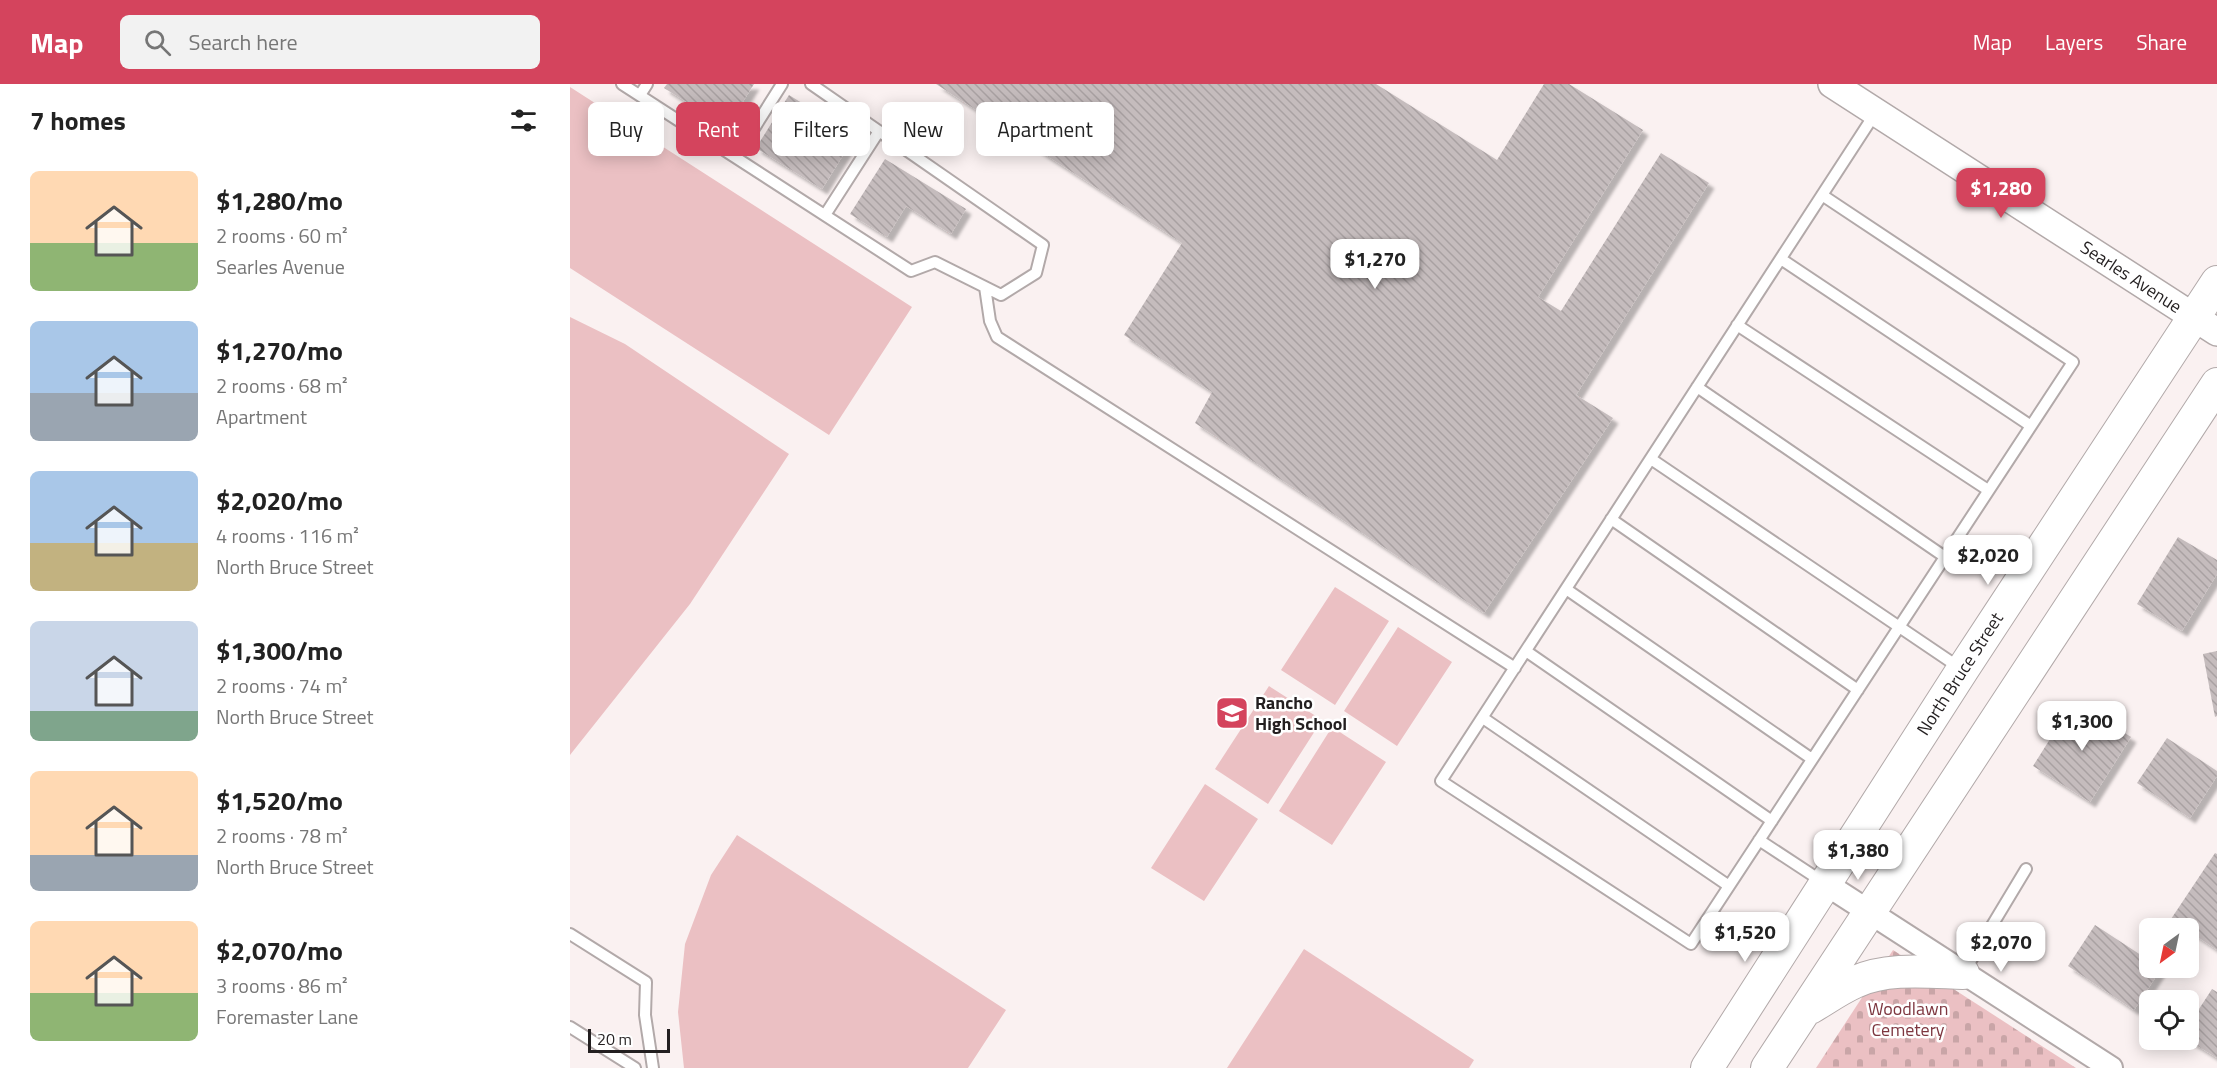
<!DOCTYPE html>
<html lang="en">
<head>
<meta charset="utf-8">
<style>
	:root { --surface:#fff; --page:#f2f2f2; --text:#222; --muted:#767676; --accent:#d4445d }
	body { margin:0; font-family:"Titillium Web",sans-serif; background:var(--page); color:var(--text); height:100vh; display:flex; flex-direction:column; font-size:22px; white-space:nowrap }
	* { box-sizing:border-box; margin:0 }
	p { font-size:20px; color:var(--muted) }
	.icon { flex:none; width:33px; height:33px; fill:none; stroke:currentColor; stroke-width:2; stroke-linecap:round; stroke-linejoin:round }
	.map { position:relative; flex:1; overflow:hidden }
	.details { display:flex; flex-direction:column; background:var(--surface); width:570px }
	.details>* { flex:none }
	.banner { position:absolute; left:18px; top:18px; width:570px; height:54px; display:flex; gap:12px }
	.needle { width:39px; rotate:213deg }
	.tools { position:absolute; left:1569px; top:834px; display:grid; gap:12px }
	.tools a { display:grid; place-items:center; width:60px; height:60px; border-radius:9px; background:var(--surface); box-shadow:0 3px 15px #0003; font-size:30px }
	.scale { position:absolute; left:18px; bottom:15px; width:82px; box-sizing:border-box; padding-left:6px; border:3px solid #231f20; border-top:0; font-size:16px; line-height:21px; white-space:nowrap; color:#231f20; -webkit-text-stroke:4px #fff; paint-order:stroke }
	.price { position:absolute; translate:-50% -51px; padding:0 14px; border-radius:12px; background:#fff; color:#222; font-size:20px; line-height:39px; filter:drop-shadow(0 2px 3px #0008) }
	.price::after { content:''; position:absolute; left:50%; top:36px; width:18px; height:14px; margin-left:-9px; background:inherit; clip-path:polygon(0 0,100% 0,50% 100%) }
	.price.on { background:var(--accent); color:#fff }
	ul { padding:0; list-style:none }
	li { display:flex; align-items:center; gap:18px; height:150px; padding:0 30px }
	li span { display:grid; place-items:center; flex:none; width:168px; height:120px; border-radius:9px; color:#555 }
	li>.icon { margin-inline-start:auto }
	span .icon { width:72px; height:72px; fill:#fffc; stroke-width:1 }
	li b { font-size:26px }
	h2 { display:flex; justify-content:space-between; align-items:center; height:72px; padding:0 30px; font-size:26px }
	.chip { padding:0 21px; border-radius:9px; background:var(--surface); box-shadow:0 3px 15px #0003; font-size:21px; line-height:54px }
	.chip.on { background:var(--accent); color:#fff }
	header { display:flex; align-items:center; gap:36px; box-sizing:border-box; height:84px; padding:0 30px; background:var(--accent); color:#fff }
	header strong { font-size:28px }
	nav { display:flex; gap:33px; margin-inline-start:auto; font-size:21px }
	.search { width:420px; height:54px; background:var(--page); display:flex; align-items:center; gap:15px; box-sizing:border-box; padding:0 21px; border-radius:9px; color:var(--muted); font-size:22px }
	main { display:flex; flex:1; min-height:0 }
	.map>svg:first-child { display:block }
	.cemetery { fill:url(#cemetery-stones) }
	.green { fill:#ebc0c3 }
	.building { fill:url(#building-back-hatch); filter:url(#shadow) }
	.lines { fill:none; stroke-linecap:round; stroke-linejoin:round }
	.service-casing { stroke:#b2a9a9; stroke-width:14 }
	.minor-casing { stroke:#b2a9a9; stroke-width:26 }
	.tertiary-casing { stroke:#b2a9a9; stroke-width:30 }
	.secondary-casing { stroke:#b2a9a9; stroke-width:34 }
	.service { stroke:#fff; stroke-width:10 }
	.minor { stroke:#fff; stroke-width:22 }
	.tertiary { stroke:#fff; stroke-width:27 }
	.secondary { stroke:#fff; stroke-width:32 }
	.labels { text-anchor:middle; stroke-width:5; stroke-linejoin:round; paint-order:stroke }
	.street-label { font-size:18px; fill:#231f20; stroke:#fff }
	.poi-label { font-size:18px; font-weight:bold; fill:#231f20; stroke:#fff; text-anchor:start }
	.park-label { font-size:18px; fill:#7d363f; stroke:#fff }
</style>
</head>
<body>
<header>
<strong>Map</strong>
<div class="search"><svg class="icon" aria-label="search" viewBox="0 0 24 24"><circle cx="10" cy="10" r="6"/><path d="M15 15l6 6"/></svg>Search here</div>
<nav><a>Map</a><a>Layers</a><a>Share</a></nav>
</header>
<main>
<section class="details">
<h2>7 homes<svg class="icon" aria-label="filters" viewBox="0 0 24 24"><path d="M4 7h16M4 17h16"/><circle cx="9" cy="7" r="2"/><circle cx="15" cy="17" r="2"/></svg></h2>
<ul>
<li><span style="background:linear-gradient(#ffd9b3 60%,#8fb573 0)"><svg class="icon" aria-label="home" viewBox="0 0 24 24"><path d="M3 11l9-7 9 7M6 9v11h12V9"/></svg></span><div><b>$1,280/mo</b><p>2 rooms · 60 m²</p><p>Searles Avenue</p></div></li>
<li><span style="background:linear-gradient(#a9c7e8 60%,#9aa5b1 0)"><svg class="icon" aria-label="home" viewBox="0 0 24 24"><path d="M3 11l9-7 9 7M6 9v11h12V9"/></svg></span><div><b>$1,270/mo</b><p>2 rooms · 68 m²</p><p>Apartment</p></div></li>
<li><span style="background:linear-gradient(#a9c7e8 60%,#c2b280 0)"><svg class="icon" aria-label="home" viewBox="0 0 24 24"><path d="M3 11l9-7 9 7M6 9v11h12V9"/></svg></span><div><b>$2,020/mo</b><p>4 rooms · 116 m²</p><p>North Bruce Street</p></div></li>
<li><span style="background:linear-gradient(#c9d6e8 75%,#7fa58c 0)"><svg class="icon" aria-label="home" viewBox="0 0 24 24"><path d="M3 11l9-7 9 7M6 9v11h12V9"/></svg></span><div><b>$1,300/mo</b><p>2 rooms · 74 m²</p><p>North Bruce Street</p></div></li>
<li><span style="background:linear-gradient(#ffd9b3 70%,#9aa5b1 0)"><svg class="icon" aria-label="home" viewBox="0 0 24 24"><path d="M3 11l9-7 9 7M6 9v11h12V9"/></svg></span><div><b>$1,520/mo</b><p>2 rooms · 78 m²</p><p>North Bruce Street</p></div></li>
<li><span style="background:linear-gradient(#ffd9b3 60%,#8fb573 0)"><svg class="icon" aria-label="home" viewBox="0 0 24 24"><path d="M3 11l9-7 9 7M6 9v11h12V9"/></svg></span><div><b>$2,070/mo</b><p>3 rooms · 86 m²</p><p>Foremaster Lane</p></div></li>
</ul>
</section>
<div class="map">
<svg width="1647" height="984" viewBox="0 0 1647 984">
	<defs>
		<pattern id="cemetery-stones" width="16" height="16" patternUnits="userSpaceOnUse" patternTransform="scale(1.5)"><rect width="16" height="16" fill="#ebc0c3"/><path d="M2 7V4a2 2 0 0 1 4 0v3zM10 15v-3a2 2 0 0 1 4 0v3z" fill="#c9a5a7"/></pattern>
		<pattern id="building-back-hatch" width="6" height="6" patternUnits="userSpaceOnUse" patternTransform="scale(1.5)"><rect width="6" height="6" fill="#c5bcbd"/><path d="M-1 5l2 2M0 0l6 6M5-1l2 2" fill="none" stroke="#a9a1a2"/></pattern>
		<filter id="shadow"><feDropShadow dx="5.5" dy="5.5" stdDeviation="1.5" flood-color="#0004"/></filter>
	</defs>
	<rect width="100%" height="100%" fill="#faf1f1"/>
	<!-- cemetery -->
	<path class="cemetery" d="M 1323,866 L 1506,984 L 1246,984 Z"/>
	<!-- green -->
	<path class="green" d="M 0,3 L 342,223 L 259,351 L 0,184 Z
		M 0,233 L 55,260 L 219,370 L 120,520 L 0,671 Z
		M 765,503 L 819,537 L 765,621 L 711,586 Z
		M 828,543 L 882,578 L 827,662 L 774,627 Z
		M 699,602 L 752,636 L 698,720 L 645,685 Z
		M 762,643 L 816,678 L 762,761 L 709,727 Z
		M 635,700 L 688,735 L 634,817 L 581,784 Z
		M 167,751 L 436,926 L 398,984 L 114,984 L 108,928 L 115,860 L 141,791 Z
		M 734,865 L 904,976 L 899,984 L 657,984 Z"/>
	<!-- building -->
	<path class="building" d="M 97,0 L 184,0 L 157,43 L 94,4 Z
		M 366,0 L 806,0 L 927,76 L 974,0 L 999,0 L 1073,46 L 968,213 L 991,227 L 1091,69 L 1139,99 L 1006,311 L 1043,334 L 914,529 L 625,339 L 642,308 L 554,251 L 612,159 Z
		M 219,11 L 285,52 L 252,105 L 186,64 Z
		M 315,75 L 396,125 L 381,150 L 336,122 L 317,153 L 280,130 Z
		M 1608,453 L 1647,476 L 1647,490 L 1612,547 L 1567,520 Z
		M 1647,567 L 1647,632 L 1645,633 L 1633,570 Z
		M 1504,617 L 1561,653 L 1520,718 L 1463,682 Z
		M 1597,654 L 1647,687 L 1647,692 L 1620,734 L 1567,699 Z
		M 1645,769 L 1647,770 L 1647,866 L 1601,835 Z
		M 1525,841 L 1580,877 L 1580,884 L 1591,885 L 1564,926 L 1498,882 Z
		M 1642,905 L 1647,908 L 1647,974 L 1618,956 L 1618,942 Z"/>
	<g class="lines">
		<!-- service casing -->
		<g class="service-casing">
			<path id="service" d="M 52,0 L 341,187 L 365,178 L 431,211 L 466,189 L 473,161 L 241,0
				M 70,11 L 77,0
				M 166,73 L 212,0
				M 1252,111 L 1503,278 L 1121,860 L 871,697 L 1306,28
				M 255,131 L 309,47
				M 1211,175 L 1461,342
				M 415,203 L 420,237 L 427,253 L 945,584
				M 1167,241 L 1418,406
				M 1127,303 L 1375,473
				M 1081,375 L 1390,584
				M 1041,435 L 1288,606
				M 996,505 L 1242,675
				M 956,567 L 1202,737
				M 913,634 L 1159,802
				M 1189,756 L 1253,798
				M 0,850 L 76,898 L 75,931 L 83,984
				M 1394,888 L 1456,785
				M 0,943 L 65,984"/>
		</g>
		<!-- minor casing -->
		<g class="minor-casing">
			<path id="minor" d="M 1256,800 L 1541,984"/>
		</g>
		<!-- tertiary casing -->
		<g class="tertiary-casing">
			<path id="tertiary" d="M 1262,0 L 1647,248"/>
		</g>
		<!-- secondary casing -->
		<g class="secondary-casing">
			<path id="secondary" d="M 1240,924 C 1254,916 1269,905 1285,898 C 1317,883 1359,888 1393,889
				M 1137,984 L 1393,585 L 1647,198
				M 1197,984 L 1647,300"/>
		</g>
		<!-- service -->
		<use href="#service" class="service"/>
		<!-- minor -->
		<use href="#minor" class="minor"/>
		<!-- tertiary -->
		<use href="#tertiary" class="tertiary"/>
		<!-- secondary -->
		<use href="#secondary" class="secondary"/>
	</g>
	<!-- icons -->
	<defs>
		<g id="school-square" transform="scale(1.725)"><rect x="-9" y="-9" width="18" height="18" rx="4" fill="#d4445d" stroke="#fff"/><path d="M0-5L7-2L0 1L-7-2ZM-4 1L0 2.5L4 1V4Q0 6-4 4Z" fill="#fff"/></g>
	</defs>
	<g fill-rule="evenodd">
		<use href="#school-square" x="662" y="629"/>
	</g>
	<g class="labels">
		<!-- street labels -->
		<g class="street-label">
			<text transform="translate(1561 193) rotate(33)" y="6">Searles Avenue</text>
			<text transform="translate(1390 590) rotate(-57)" y="6">North Bruce Street</text>
		</g>
		<!-- poi labels -->
		<g class="poi-label">
			<text x="685" y="625">Rancho<tspan x="685" dy="21">High School</tspan></text>
		</g>
		<!-- park labels -->
		<g class="park-label">
			<text x="1338" y="931">Woodlawn<tspan x="1338" dy="21">Cemetery</tspan></text>
		</g>
	</g>
</svg>
<div class="tools">
<a><svg class="needle" viewBox="-14 -14 28 28"><path d="M0-13l5 13h-10z" fill="#e53935"/><path d="M0 13l5-13h-10z" fill="#767676"/></svg></a>
<a><svg class="icon" aria-label="locate" viewBox="0 0 24 24"><circle cx="12" cy="12" r="6"/><path d="M12 2v4M12 18v4M2 12h4M18 12h4"/></svg></a>
</div>
<div class="scale">20 m</div>
<b class="price on" style="left:1431px;top:135px">$1,280</b>
<b class="price" style="left:805px;top:206px">$1,270</b>
<b class="price" style="left:1418px;top:502px">$2,020</b>
<b class="price" style="left:1512px;top:668px">$1,300</b>
<b class="price" style="left:1288px;top:797px">$1,380</b>
<b class="price" style="left:1175px;top:879px">$1,520</b>
<b class="price" style="left:1431px;top:889px">$2,070</b>
<div class="banner">
<a class="chip">Buy</a>
<a class="chip on">Rent</a>
<a class="chip">Filters</a>
<a class="chip">New</a>
<a class="chip">Apartment</a>
</div>
</div>
</main>
</body>
</html>
